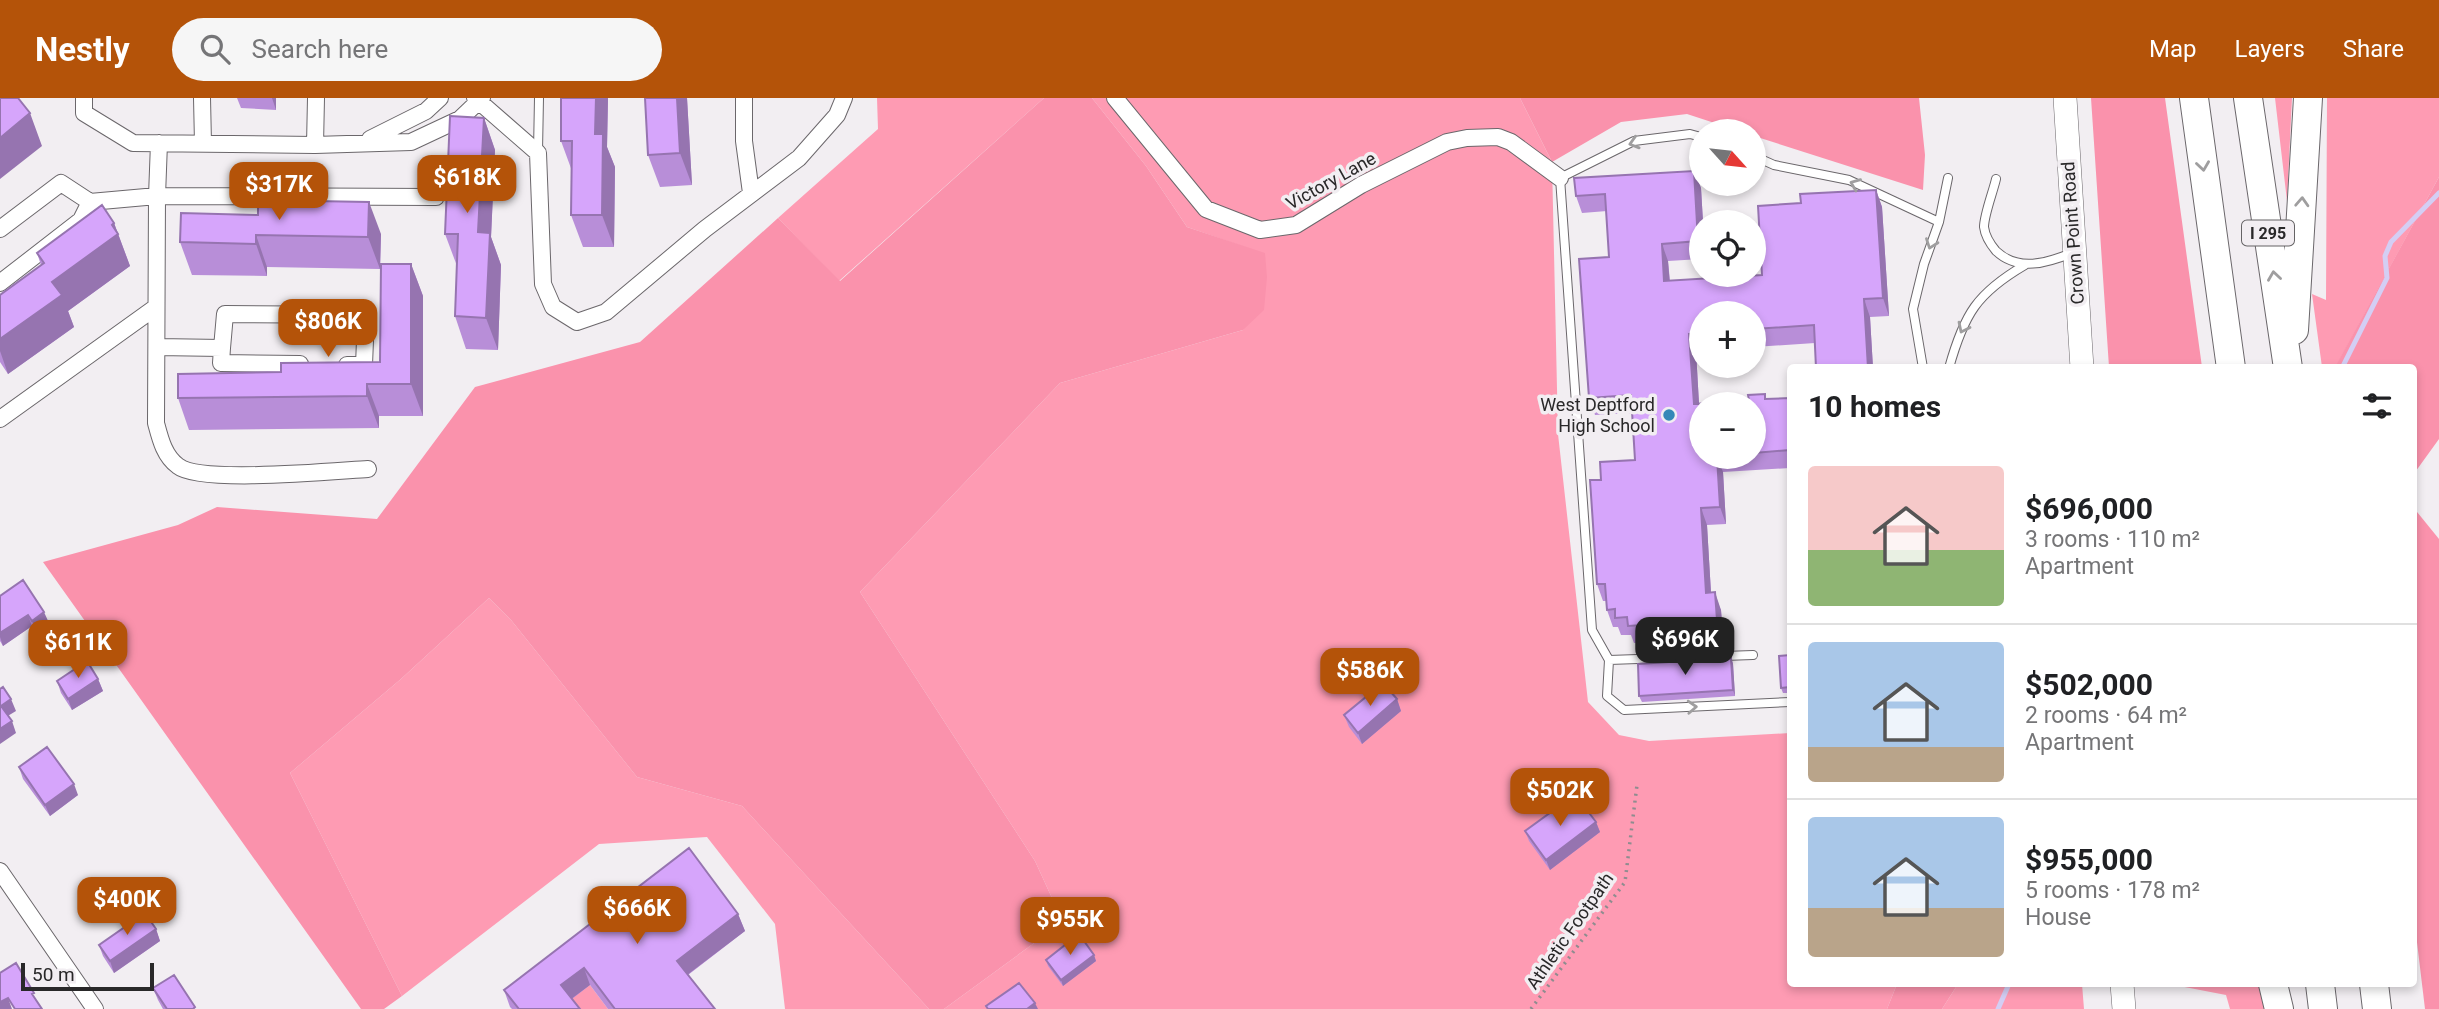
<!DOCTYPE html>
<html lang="en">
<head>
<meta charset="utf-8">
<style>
	:root { --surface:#fff; --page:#f6f6f6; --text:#202124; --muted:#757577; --line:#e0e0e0; --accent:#b45309 }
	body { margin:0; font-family:Roboto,sans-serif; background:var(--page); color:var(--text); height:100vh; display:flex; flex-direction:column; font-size:26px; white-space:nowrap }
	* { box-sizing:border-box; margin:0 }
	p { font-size:23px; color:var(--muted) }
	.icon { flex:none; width:38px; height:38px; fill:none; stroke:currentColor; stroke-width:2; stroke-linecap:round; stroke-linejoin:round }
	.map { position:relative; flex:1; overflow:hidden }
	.drawer { position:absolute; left:1787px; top:266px; width:630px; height:623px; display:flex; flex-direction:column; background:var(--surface); border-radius:7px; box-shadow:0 4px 10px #0003 }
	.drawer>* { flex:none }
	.needle { width:46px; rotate:117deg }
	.controls { position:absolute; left:1689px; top:21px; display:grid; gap:14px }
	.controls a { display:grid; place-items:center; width:77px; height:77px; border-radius:50%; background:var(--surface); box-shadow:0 4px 10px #0003; font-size:35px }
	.scale { position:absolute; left:21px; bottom:18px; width:133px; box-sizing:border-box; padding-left:7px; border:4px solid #292829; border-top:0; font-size:19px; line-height:24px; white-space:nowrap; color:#292829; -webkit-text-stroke:5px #f2eef2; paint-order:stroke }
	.price { position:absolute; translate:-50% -60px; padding:0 16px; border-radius:14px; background:var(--accent); color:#fff; font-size:23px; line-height:46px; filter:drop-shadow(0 2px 4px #0008) }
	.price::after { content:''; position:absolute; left:50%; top:42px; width:21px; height:16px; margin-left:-10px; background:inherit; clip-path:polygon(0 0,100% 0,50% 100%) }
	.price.selected { background:#222; color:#fff }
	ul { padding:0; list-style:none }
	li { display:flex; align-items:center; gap:21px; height:175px; padding:0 21px }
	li+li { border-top:2px solid var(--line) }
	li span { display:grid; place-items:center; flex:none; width:196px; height:140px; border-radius:7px; color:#555 }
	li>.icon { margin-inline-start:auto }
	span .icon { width:84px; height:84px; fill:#fffc; stroke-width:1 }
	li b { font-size:30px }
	h2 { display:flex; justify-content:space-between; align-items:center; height:84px; padding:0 21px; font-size:30px }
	header { display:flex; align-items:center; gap:42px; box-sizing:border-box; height:98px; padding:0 35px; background:var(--accent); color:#fff }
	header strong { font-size:33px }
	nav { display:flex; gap:38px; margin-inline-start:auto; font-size:24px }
	.search { width:490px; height:63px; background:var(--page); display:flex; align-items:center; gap:18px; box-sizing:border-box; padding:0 24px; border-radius:38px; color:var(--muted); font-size:26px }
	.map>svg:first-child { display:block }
	.green { fill:#fe9bb3 }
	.forest { fill:#fa92ac }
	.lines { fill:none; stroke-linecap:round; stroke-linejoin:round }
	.stream { stroke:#d4cef4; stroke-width:5 }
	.lane-casing { stroke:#6b676b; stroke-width:10 }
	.street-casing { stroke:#6b676b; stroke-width:18 }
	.secondary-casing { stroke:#6b676b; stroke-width:24 }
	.highway-casing { stroke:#6b676b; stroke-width:30 }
	.path { stroke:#8f8c8f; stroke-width:3.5; stroke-dasharray:2 5; stroke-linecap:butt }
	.lane { stroke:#fff; stroke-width:8 }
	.street { stroke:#fff; stroke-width:16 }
	.secondary { stroke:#fff; stroke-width:23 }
	.highway { stroke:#fff; stroke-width:28 }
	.wall { fill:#b88ed8; fill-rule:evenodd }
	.shaded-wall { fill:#9674b0 }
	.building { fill:#d6a5fb; stroke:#9674b0; stroke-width:2 }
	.oneway { stroke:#9f9e9f }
	.poi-dot { fill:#3488b8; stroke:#f2eef2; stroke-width:2.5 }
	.labels { text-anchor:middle; stroke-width:7; stroke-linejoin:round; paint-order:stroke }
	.shield { fill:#f2eef2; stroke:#656365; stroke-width:2 }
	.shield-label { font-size:16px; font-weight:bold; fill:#292829 }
	.street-label { font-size:18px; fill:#292829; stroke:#f2eef2 }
	.poi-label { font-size:18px; fill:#292829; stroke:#f2eef2; text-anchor:end }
</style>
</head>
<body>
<header>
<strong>Nestly</strong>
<div class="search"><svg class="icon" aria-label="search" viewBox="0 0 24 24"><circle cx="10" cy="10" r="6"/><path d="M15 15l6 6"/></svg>Search here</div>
<nav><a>Map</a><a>Layers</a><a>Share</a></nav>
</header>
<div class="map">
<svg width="2439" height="911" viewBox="0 0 2439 911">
	<rect width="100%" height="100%" fill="#f2eef2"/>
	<!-- green -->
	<path class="green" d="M 877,0 L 1044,0 L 839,183 L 778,120 L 878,31 Z
		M 1092,0 L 1520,0 L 1552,64 L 1558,336 L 1588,604 L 1619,637 L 1649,643 L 1790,635 L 1790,886 L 1897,886 L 1887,911 L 944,911 L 1063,824 L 1035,763 L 860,494 L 1060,285 L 1243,232 L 1265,156 L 1187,129 L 1146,68 Z
		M 2275,0 L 2292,0 L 2287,103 Z
		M 2327,0 L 2439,0 L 2439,79 L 2335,270 L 2322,269 L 2312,196 L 2326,202 Z
		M 489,500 L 511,522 L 637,679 L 742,708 L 929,911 L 785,911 L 775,826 L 707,739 L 599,746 L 402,898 L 290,675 L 401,581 Z
		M 1958,886 L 2082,886 L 2084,911 L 1942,911 Z
		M 2169,886 L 2259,886 L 2265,911 L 2230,911 L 2226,897 Z
		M 590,887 L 608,911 L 573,911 L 567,904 Z"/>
	<!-- forest -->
	<path class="forest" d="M 1044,0 L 1092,0 L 1146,68 L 1187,129 L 1265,155 L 1267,179 L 1264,212 L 1243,232 L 1060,285 L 860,494 L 1035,763 L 1063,824 L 944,911 L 929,911 L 742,708 L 637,679 L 511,522 L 489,500 L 401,581 L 290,675 L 402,898 L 384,911 L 361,911 L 43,464 L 178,427 L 217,409 L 377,421 L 475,289 L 640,244 L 778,120 L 840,183 Z
		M 1520,0 L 1919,0 L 1925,57 L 1923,92 L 1754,38 L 1754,33 L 1739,33 L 1687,16 L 1621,24 L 1552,64 Z
		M 2091,0 L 2165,0 L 2202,269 L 2109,269 Z
		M 2439,79 L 2439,341 L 2413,377 L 2413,270 L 2335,269 Z
		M 2413,409 L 2439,441 L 2439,911 L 2425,911 L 2413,811 Z
		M 1897,886 L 1958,886 L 1942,911 L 1887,911 Z"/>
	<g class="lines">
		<!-- stream -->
		<path class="stream" d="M 2342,270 L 2387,180 L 2385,158 L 2391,144 L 2439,95
			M 1998,911 L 2009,886"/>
		<!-- lane casing -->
		<g class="lane-casing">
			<path id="lane" d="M 538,53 L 539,0
				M 1754,58 L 1774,67 L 1849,82 L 1939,124
				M 1996,81 C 1993,94 1984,117 1984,129 C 1985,137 1991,147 1996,153 C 2018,174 2047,165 2072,155
				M 1923,270 L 1913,211 L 1924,166 L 1939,124 L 1948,80
				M 1949,270 C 1964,216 1977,195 2025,167
				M 1753,557 L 1609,562 L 1607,598 L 1624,612 L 1790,604
				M 1609,562 L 1592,532 L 1560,80 L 1634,43 L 1690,36 L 1701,39"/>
		</g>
		<!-- street casing -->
		<g class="street-casing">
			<path id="street" d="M 84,0 L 84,15 L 133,45 L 315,47 L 411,44 L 460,21 L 482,0
				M 202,0 L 203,45
				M 475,0 L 538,55 L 543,186 L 553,209 L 577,224 L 606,214 L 705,131 L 799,60 L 837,17 L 844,0
				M 744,0 L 744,43 L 751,95
				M 1115,0 L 1206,111 L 1260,132 L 1296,127 L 1361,87 L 1447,44 L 1467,40 L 1498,39 L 1511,44 L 1560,80
				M 370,41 L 426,13 L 440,0
				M 159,45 L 157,98 L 156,325 C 160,340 164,358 178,368 C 200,386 334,373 368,371
				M 315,47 L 316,0
				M 0,131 L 61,85 L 90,104 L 157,98 L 436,99
				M 0,185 L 81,122 L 90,104
				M 157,249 L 222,250 L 221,265 L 300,266
				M 222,250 L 225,216 L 366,217 L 364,267 L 347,267
				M 0,321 L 156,209
				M 0,773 L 95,911"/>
		</g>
		<!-- secondary casing -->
		<g class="secondary-casing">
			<path id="secondary" d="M 2065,0 L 2082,270
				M 2122,886 L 2124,911"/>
		</g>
		<!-- highway casing -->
		<g class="highway-casing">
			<path id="highway" d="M 2194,0 L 2231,270
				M 2248,0 L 2288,270
				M 2294,232 L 2308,0
				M 2273,886 L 2279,911
				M 2320,886 L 2323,911
				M 2374,886 L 2377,911"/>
		</g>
		<!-- path -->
		<path class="path" d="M 1531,911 L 1625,784 L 1637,687"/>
		<!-- lane -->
		<use href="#lane" class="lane"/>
		<!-- street -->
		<use href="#street" class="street"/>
		<!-- secondary -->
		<use href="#secondary" class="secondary"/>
		<!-- highway -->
		<use href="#highway" class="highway"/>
	</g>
	<!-- wall -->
	<path class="wall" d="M 237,0 L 276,0 L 276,12 L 241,10 Z
		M 561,0 L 608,0 L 607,49 L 615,69 L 614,149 L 583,149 L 571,117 L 572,73 L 561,43 Z
		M 687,0 L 692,87 L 660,89 L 648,57 Z
		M 484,20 L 495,52 L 491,139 L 501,167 L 498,252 L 466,251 L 455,218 L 457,168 L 445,136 Z
		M 1694,73 L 1701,90 L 1703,124 L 1701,124 L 1701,161 L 1668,163 L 1670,183 L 1762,177 L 1801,105 L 1876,92 L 1882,109 L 1889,218 L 1870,219 L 1873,270 L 1816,270 L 1815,245 L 1754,249 L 1754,215 L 1701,215 L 1701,252 L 1696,253 L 1699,306 L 1790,300 L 1790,370 L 1723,374 L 1726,426 L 1707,427 L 1711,495 L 1721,512 L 1723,539 L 1634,545 L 1631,537 L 1621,537 L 1618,529 L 1613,529 L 1607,512 L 1607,503 L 1603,503 L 1597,486 L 1601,382 L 1635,362 L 1632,315 L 1595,317 L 1589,300 L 1609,159 L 1607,113 L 1582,115 L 1576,98 ZM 1754,306 L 1754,359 L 1701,359 Z
		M 181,115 L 381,136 L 380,171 L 267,169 L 267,178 L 192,177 L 180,144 Z
		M 114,125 L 130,168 L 68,213 L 74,229 L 8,276 L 0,264 L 0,197 L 41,167 L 37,155 Z
		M 411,166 L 423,198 L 423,318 L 379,318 L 379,330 L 189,332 L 178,300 L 380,264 Z
		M 0,498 L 49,525 L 36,534 L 32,528 L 3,548 L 0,543 Z
		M 1790,557 L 1790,595 L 1783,595 L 1781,590 Z
		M 1731,560 L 1733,566 L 1735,598 L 1642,604 L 1639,598 Z
		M 98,581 L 103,593 L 72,612 L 61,595 L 57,583 Z
		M 1397,601 L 1401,613 L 1362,646 L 1349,629 L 1344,617 Z
		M 19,669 L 78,697 L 50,718 L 23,681 Z
		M 1556,715 L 1596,724 L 1600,734 L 1550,772 L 1529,743 L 1525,733 Z
		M 738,816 L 745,833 L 688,877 L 715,911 L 608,911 L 590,887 L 572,901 L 580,911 L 512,911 L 510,909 L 504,892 Z
		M 156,831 L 160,843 L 114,875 L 103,858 L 99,847 Z
		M 1094,857 L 1096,863 L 1063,888 L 1048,868 L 1046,862 Z
		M 153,890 L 195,911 L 163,911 L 158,902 Z"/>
	<!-- shaded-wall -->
	<path class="shaded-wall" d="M 272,0 L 276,0 L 276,12 Z
		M 596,0 L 608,0 L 607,49 L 615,69 L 614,149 L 602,117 L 595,36 Z
		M 677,0 L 687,0 L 692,87 L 680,55 Z
		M 30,15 L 42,48 L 0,81 L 0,40 Z
		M 484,20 L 495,52 L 491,139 L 501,167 L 498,252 L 486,220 L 478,134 Z
		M 1694,73 L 1701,90 L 1703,124 L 1701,124 L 1701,150 L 1698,143 Z
		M 1876,92 L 1882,109 L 1889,218 L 1883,200 Z
		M 369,104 L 381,136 L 380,171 L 368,139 Z
		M 114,125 L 130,168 L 68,213 L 74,229 L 8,276 L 0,253 L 0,241 L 52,184 Z
		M 256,137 L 267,169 L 267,178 L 256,146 Z
		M 1662,146 L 1668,163 L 1671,201 L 1664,183 Z
		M 411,166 L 423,198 L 423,318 L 411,286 Z
		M 1864,201 L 1870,219 L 1873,270 L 1868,270 Z
		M 1689,236 L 1696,253 L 1700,323 L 1694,306 Z
		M 367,286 L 379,318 L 379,330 L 367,298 Z
		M 1717,359 L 1723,374 L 1726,426 L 1720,409 Z
		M 1701,410 L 1707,427 L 1712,512 L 1706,495 Z
		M 1715,494 L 1721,512 L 1723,539 L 1717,522 Z
		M 44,514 L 49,525 L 36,534 L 32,523 Z
		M 28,517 L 32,528 L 3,548 L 0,539 L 0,535 Z
		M 1731,560 L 1733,566 L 1735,598 L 1733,592 Z
		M 98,581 L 103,593 L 72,612 L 68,601 Z
		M 11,601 L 16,613 L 6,619 L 1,608 Z
		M 1397,601 L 1401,613 L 1362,646 L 1358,635 Z
		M 12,623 L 16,635 L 0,646 L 0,631 Z
		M 74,686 L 78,697 L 50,718 L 45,707 Z
		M 1596,724 L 1600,734 L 1550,772 L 1546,762 Z
		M 738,816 L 745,833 L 683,880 L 677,863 Z
		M 156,831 L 160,843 L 114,875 L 110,863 Z
		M 1094,857 L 1096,863 L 1063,888 L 1061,882 Z
		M 584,870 L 590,887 L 567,904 L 561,887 Z
		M 8,900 L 12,911 L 0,911 L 0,904 Z
		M 1035,905 L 1038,911 L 1027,911 Z"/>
	<!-- building -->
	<path class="building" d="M 0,0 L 18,0 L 30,15 L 0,40 Z
		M 561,0 L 596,0 L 595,36 L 603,36 L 602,117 L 571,117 L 572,43 L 561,43 Z
		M 645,0 L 677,0 L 680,55 L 648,57 Z
		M 450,18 L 484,20 L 478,134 L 490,135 L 486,220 L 455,218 L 458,136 L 445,136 Z
		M 1694,73 L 1698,143 L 1662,146 L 1664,183 L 1762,177 L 1758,108 L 1801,105 L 1800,96 L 1876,92 L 1883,200 L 1864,201 L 1868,270 L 1816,270 L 1814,227 L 1754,231 L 1754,215 L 1701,215 L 1701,235 L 1689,236 L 1694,306 L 1749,302 L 1748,297 L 1765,296 L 1765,301 L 1790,300 L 1790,352 L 1754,355 L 1754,306 L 1701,306 L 1701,359 L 1717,359 L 1720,409 L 1701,410 L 1706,495 L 1715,494 L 1717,522 L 1628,528 L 1627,519 L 1615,520 L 1615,511 L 1607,512 L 1605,486 L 1597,486 L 1590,382 L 1601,382 L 1600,364 L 1635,362 L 1631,297 L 1589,300 L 1579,161 L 1609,159 L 1605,96 L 1576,98 L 1574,80 Z
		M 258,102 L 369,104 L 368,139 L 256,137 L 256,146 L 180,144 L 181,115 L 258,117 Z
		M 102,107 L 114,125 L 112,127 L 118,136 L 52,184 L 62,197 L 0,241 L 0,197 L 44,165 L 37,155 Z
		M 381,166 L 411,166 L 411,286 L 367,286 L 367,298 L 178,300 L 178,276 L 281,274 L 281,265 L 380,264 Z
		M 23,482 L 44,514 L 32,523 L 28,517 L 0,535 L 0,498 Z
		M 1790,557 L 1790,589 L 1781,590 L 1779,558 Z
		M 1731,560 L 1733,592 L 1639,598 L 1638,566 Z
		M 87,563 L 98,581 L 68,601 L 57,583 Z
		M 1383,585 L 1397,601 L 1358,635 L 1344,617 Z
		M 3,589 L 11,601 L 1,608 L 12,623 L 0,631 L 0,591 Z
		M 47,649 L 74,686 L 45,707 L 19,669 Z
		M 1577,699 L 1596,724 L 1546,762 L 1525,733 L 1554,712 L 1556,715 Z
		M 689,750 L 738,816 L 677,863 L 715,911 L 615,911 L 584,870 L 561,887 L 580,911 L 519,911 L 504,892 Z
		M 145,815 L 156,831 L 110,863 L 99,847 Z
		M 1079,836 L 1094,857 L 1061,882 L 1046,862 Z
		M 16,865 L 34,895 L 32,896 L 42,911 L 15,911 L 8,900 L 0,904 L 0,875 Z
		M 174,877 L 195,909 L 193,911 L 167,911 L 153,890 Z
		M 1019,885 L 1035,905 L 1027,911 L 988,911 L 986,908 Z"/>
	<!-- one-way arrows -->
	<defs><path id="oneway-chevron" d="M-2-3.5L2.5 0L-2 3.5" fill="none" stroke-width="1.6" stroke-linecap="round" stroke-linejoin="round" transform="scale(1.75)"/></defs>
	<g class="oneway">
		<use href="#oneway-chevron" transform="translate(1634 45) rotate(163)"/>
		<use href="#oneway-chevron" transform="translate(2203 68) rotate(82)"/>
		<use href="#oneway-chevron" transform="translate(1855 86) rotate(-158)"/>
		<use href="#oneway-chevron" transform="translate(2302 104) rotate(-87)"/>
		<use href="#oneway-chevron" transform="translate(1931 146) rotate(110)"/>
		<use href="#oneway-chevron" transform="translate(2274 178) rotate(-98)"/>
		<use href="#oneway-chevron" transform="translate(1963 230) rotate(116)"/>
		<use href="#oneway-chevron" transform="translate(1692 609) rotate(-3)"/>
	</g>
	<!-- markers -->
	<circle class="poi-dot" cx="1669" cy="317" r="7"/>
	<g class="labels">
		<!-- shield labels -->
		<rect class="shield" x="2242" y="122.5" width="52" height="25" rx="5"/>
		<g class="shield-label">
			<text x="2268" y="141">I 295</text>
		</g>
		<!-- street labels -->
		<g class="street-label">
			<text transform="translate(1331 83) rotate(-29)" y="6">Victory Lane</text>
			<text transform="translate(2073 135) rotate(-94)" y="6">Crown Point Road</text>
			<text transform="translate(1570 833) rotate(-55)" y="6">Athletic Footpath</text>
		</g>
		<!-- poi labels -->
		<g class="poi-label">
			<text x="1655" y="313">West Deptford<tspan x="1655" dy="21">High School</tspan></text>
		</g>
	</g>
</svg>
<div class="controls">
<a><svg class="needle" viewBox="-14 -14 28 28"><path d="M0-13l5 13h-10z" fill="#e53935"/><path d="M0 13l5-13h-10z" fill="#757577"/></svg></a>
<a><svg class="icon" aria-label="locate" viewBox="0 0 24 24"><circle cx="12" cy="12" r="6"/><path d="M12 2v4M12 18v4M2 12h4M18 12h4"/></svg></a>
<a>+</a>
<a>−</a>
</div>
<div class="scale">50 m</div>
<b class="price" style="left:467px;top:117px">$618K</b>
<b class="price" style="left:279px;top:124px">$317K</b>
<b class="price" style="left:328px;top:261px">$806K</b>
<b class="price selected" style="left:1685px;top:579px">$696K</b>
<b class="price" style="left:78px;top:582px">$611K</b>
<b class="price" style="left:1370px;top:610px">$586K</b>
<b class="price" style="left:1560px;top:730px">$502K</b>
<b class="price" style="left:127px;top:839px">$400K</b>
<b class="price" style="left:637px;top:848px">$666K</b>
<b class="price" style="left:1070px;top:859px">$955K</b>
<section class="drawer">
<h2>10 homes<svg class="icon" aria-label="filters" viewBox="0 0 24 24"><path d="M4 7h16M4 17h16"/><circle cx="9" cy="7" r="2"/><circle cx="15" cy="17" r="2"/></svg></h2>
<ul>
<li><span style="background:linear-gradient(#f6c9c9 60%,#8fb573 0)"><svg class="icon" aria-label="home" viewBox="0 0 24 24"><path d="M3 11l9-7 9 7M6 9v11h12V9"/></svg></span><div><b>$696,000</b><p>3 rooms · 110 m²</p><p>Apartment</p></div></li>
<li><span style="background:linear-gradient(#a9c7e8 75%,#b9a48a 0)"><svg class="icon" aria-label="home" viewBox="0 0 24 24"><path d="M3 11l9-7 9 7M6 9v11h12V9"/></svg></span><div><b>$502,000</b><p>2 rooms · 64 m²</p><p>Apartment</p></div></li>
<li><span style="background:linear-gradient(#a9c7e8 65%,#b9a48a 0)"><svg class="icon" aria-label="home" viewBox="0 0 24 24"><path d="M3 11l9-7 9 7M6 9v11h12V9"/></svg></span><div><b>$955,000</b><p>5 rooms · 178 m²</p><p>House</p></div></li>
</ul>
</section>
</div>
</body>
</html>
